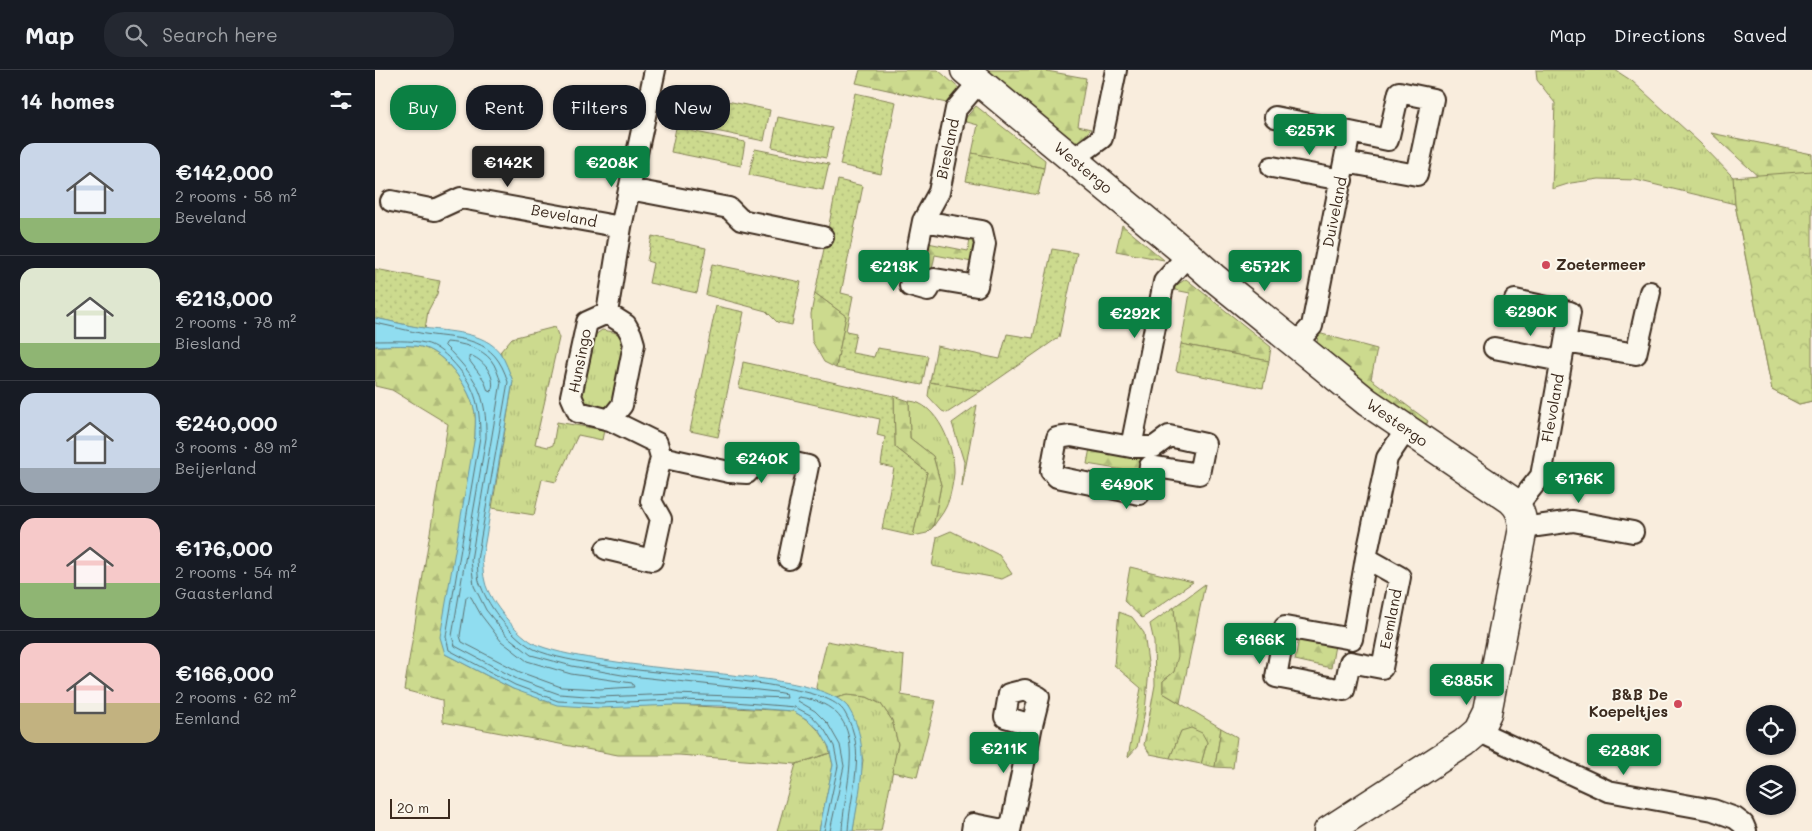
<!DOCTYPE html>
<html lang="en">
<head>
<meta charset="utf-8">
<style>
	:root { --surface:#171b24; --page:#242831; --text:#f1f3f6; --muted:#9ea1a6; --line:#363941; --accent:#0b8043 }
	body { margin:0; font-family:Mali,sans-serif; background:var(--page); color:var(--text); height:100vh; display:flex; flex-direction:column; font-size:19px; white-space:nowrap }
	* { box-sizing:border-box; margin:0 }
	p { font-size:16px; color:var(--muted) }
	.icon { flex:none; width:28px; height:28px; fill:none; stroke:currentColor; stroke-width:2; stroke-linecap:round; stroke-linejoin:round }
	.map { position:relative; flex:1; overflow:hidden }
	.drawer { display:flex; flex-direction:column; background:var(--surface); width:375px }
	.drawer>* { flex:none }
	.guide { position:absolute; left:15px; top:15px; width:475px; height:45px; display:flex; gap:10px }
	.controls { position:absolute; left:1371px; top:635px; display:grid; gap:10px }
	.controls a { display:grid; place-items:center; width:50px; height:50px; border-radius:50%; background:var(--surface); box-shadow:0 1px 4px #0004; font-size:25px }
	.scale { position:absolute; left:15px; bottom:12px; width:60px; box-sizing:border-box; padding-left:5px; border:2px solid #3b2a1e; border-top:0; font-size:14px; line-height:18px; white-space:nowrap; color:#3b2a1e; -webkit-text-stroke:4px #fbf7ec; paint-order:stroke }
	.price { position:absolute; translate:-50% -42px; padding:0 11px; border-radius:5px; background:var(--accent); color:#fff; font-size:16px; line-height:32px; filter:drop-shadow(0 1px 2px #0008) }
	.price::after { content:''; position:absolute; left:50%; top:30px; width:15px; height:11px; margin-left:-8px; background:inherit; clip-path:polygon(0 0,100% 0,50% 100%) }
	.price.selected { background:#222; color:#fff }
	ul { padding:0; list-style:none }
	li { display:flex; align-items:center; gap:15px; height:125px; padding:0 20px }
	li+li { border-top:1px solid var(--line) }
	li span { display:grid; place-items:center; flex:none; width:140px; height:100px; border-radius:15px; color:#555 }
	li>.icon { margin-inline-start:auto }
	span .icon { width:60px; height:60px; fill:#fffc; stroke-width:1 }
	li b { font-size:21px }
	h2 { display:flex; justify-content:space-between; align-items:center; height:60px; padding:0 20px; font-size:21px }
	.tag { padding:0 18px; border-radius:20px; background:var(--surface); box-shadow:0 1px 4px #0004; font-size:18px; line-height:45px }
	.tag.selected { background:var(--accent); color:#fff }
	header { display:flex; align-items:center; gap:30px; box-sizing:border-box; height:70px; padding:0 25px; background:var(--surface); border-bottom:1px solid var(--line) }
	header strong { font-size:24px }
	nav { display:flex; gap:28px; margin-inline-start:auto; font-size:18px }
	.search { width:350px; height:45px; background:var(--page); display:flex; align-items:center; gap:12px; box-sizing:border-box; padding:0 18px; border-radius:20px; color:var(--muted); font-size:19px }
	main { display:flex; flex:1; min-height:0 }
	.map>svg:first-child { display:block }
	.grass { fill:url(#grass-tufts); stroke:#848256 }
	.forest { fill:url(#forest-firs); stroke:#848256 }
	.park { fill:url(#park-crowns); stroke:#848256 }
	.garden { fill:url(#garden-dots); stroke:#848256 }
	.water { fill:#90ddf0; stroke:#6e959c }
	.lines { fill:none; stroke-linecap:round; stroke-linejoin:round }
	.shore { stroke:#5d7272; stroke-width:1 }
	.street-casing { stroke:#3b2a1e; stroke-width:24 }
	.secondary-casing { stroke:#3b2a1e; stroke-width:31 }
	.street { stroke:#fbf7ec; stroke-width:20 }
	.secondary { stroke:#fbf7ec; stroke-width:28 }
	.poi-dot { fill:#d1495b; stroke:#fbf7ec; stroke-width:2 }
	.labels { text-anchor:middle; stroke-width:4; stroke-linejoin:round; paint-order:stroke }
	.street-label { font-size:15px; fill:#3b2a1e; stroke:#fbf7ec }
	.poi-label { font-size:15px; font-weight:bold; fill:#3b2a1e; stroke:#fbf7ec; text-anchor:start }
</style>
</head>
<body>
<header>
<strong>Map</strong>
<div class="search"><svg class="icon" aria-label="search" viewBox="0 0 24 24"><circle cx="10" cy="10" r="6"/><path d="M15 15l6 6"/></svg>Search here</div>
<nav><a>Map</a><a>Directions</a><a>Saved</a></nav>
</header>
<main>
<section class="drawer">
<h2>14 homes<svg class="icon" aria-label="filters" viewBox="0 0 24 24"><path d="M4 7h16M4 17h16"/><circle cx="9" cy="7" r="2"/><circle cx="15" cy="17" r="2"/></svg></h2>
<ul>
<li><span style="background:linear-gradient(#c9d6e8 75%,#8fb573 0)"><svg class="icon" aria-label="home" viewBox="0 0 24 24"><path d="M3 11l9-7 9 7M6 9v11h12V9"/></svg></span><div><b>€142,000</b><p>2 rooms · 58 m²</p><p>Beveland</p></div></li>
<li><span style="background:linear-gradient(#dfe7d0 75%,#8fb573 0)"><svg class="icon" aria-label="home" viewBox="0 0 24 24"><path d="M3 11l9-7 9 7M6 9v11h12V9"/></svg></span><div><b>€213,000</b><p>2 rooms · 78 m²</p><p>Biesland</p></div></li>
<li><span style="background:linear-gradient(#c9d6e8 75%,#9aa5b1 0)"><svg class="icon" aria-label="home" viewBox="0 0 24 24"><path d="M3 11l9-7 9 7M6 9v11h12V9"/></svg></span><div><b>€240,000</b><p>3 rooms · 89 m²</p><p>Beijerland</p></div></li>
<li><span style="background:linear-gradient(#f6c9c9 65%,#8fb573 0)"><svg class="icon" aria-label="home" viewBox="0 0 24 24"><path d="M3 11l9-7 9 7M6 9v11h12V9"/></svg></span><div><b>€176,000</b><p>2 rooms · 54 m²</p><p>Gaasterland</p></div></li>
<li><span style="background:linear-gradient(#f6c9c9 60%,#c2b280 0)"><svg class="icon" aria-label="home" viewBox="0 0 24 24"><path d="M3 11l9-7 9 7M6 9v11h12V9"/></svg></span><div><b>€166,000</b><p>2 rooms · 62 m²</p><p>Eemland</p></div></li>
</ul>
</section>
<div class="map">
<svg width="1437" height="761" viewBox="0 0 1437 761">
	<defs>
		<pattern id="grass-tufts" width="24" height="20" patternUnits="userSpaceOnUse" patternTransform="scale(1.25)"><rect width="24" height="20" fill="#ccda8e"/><path d="M3 7l-1-3M5 7V3M7 7l1-3M15 17l-1-3M17 17v-4M19 17l1-3" fill="none" stroke="#b0bb7a"/></pattern>
		<pattern id="forest-firs" width="22" height="20" patternUnits="userSpaceOnUse" patternTransform="scale(1.25)"><rect width="22" height="20" fill="#ccda8e"/><path d="M5 1l3.5 6h-7zM16 11l3.5 6h-7z" fill="#b0bb7a"/></pattern>
		<pattern id="park-crowns" width="20" height="18" patternUnits="userSpaceOnUse" patternTransform="scale(1.25)"><rect width="20" height="18" fill="#ccda8e"/><path d="M2 6a3 3 0 1 1 6 0M12 15a3 3 0 1 1 6 0" fill="none" stroke="#b0bb7a"/></pattern>
		<pattern id="garden-dots" width="8" height="8" patternUnits="userSpaceOnUse" patternTransform="scale(1.25)"><rect width="8" height="8" fill="#ccda8e"/><path d="M2 2h.1M6 6h.1" fill="none" stroke="#b0bb7a" stroke-width="1.8" stroke-linecap="round"/></pattern>
	</defs>
	<rect width="100%" height="100%" fill="#f9eddd"/>
	<filter id="ink" filterUnits="userSpaceOnUse"><feTurbulence type="fractalNoise" baseFrequency=".02" numOctaves="2"/><feDisplacementMap in="SourceGraphic" scale="10" xChannelSelector="R" yChannelSelector="G"/><feConvolveMatrix kernelMatrix="1 2 1 2 8 2 1 2 1" color-interpolation-filters="sRGB"/></filter>
	<g filter="url(#ink)">
		<!-- grass -->
		<path class="grass" d="M 1161,0 L 1240,0 L 1257,11 L 1325,73 L 1358,107 L 1437,331 L 1424,334 L 1397,320 L 1360,134 L 1261,110 L 1224,109 L 1196,113 L 1177,119 L 1180,33 L 1162,10 Z
			M 180,257 L 184,268 L 160,374 L 173,377 L 178,375 L 182,352 L 229,360 L 227,370 L 203,365 L 181,412 L 167,409 L 159,445 L 117,438 L 138,311 L 125,282 L 137,268 Z
			M 227,260 C 239,262 246,262 249,275 L 237,332 L 229,338 L 220,338 L 209,334 L 206,326 L 217,267 Z
			M 555,312 L 606,321 L 572,343 L 567,341 L 553,326 Z
			M 534,331 C 562,332 580,378 579,403 C 578,413 575,429 571,437 C 568,444 562,450 558,457 L 566,415 L 558,386 L 535,368 Z
			M 602,335 L 587,417 L 589,392 L 577,353 Z
			M 576,461 L 624,485 L 637,504 L 627,509 L 557,496 L 562,467 Z
			M 799,537 L 804,586 L 799,602 L 788,611 L 788,623 L 846,658 L 840,697 L 826,694 L 832,672 L 806,661 L 795,688 L 775,684 L 769,675 L 780,615 L 779,572 L 775,554 Z
			M 744,542 L 757,547 L 769,563 L 774,600 L 770,641 L 762,677 L 753,687 L 766,618 L 739,595 Z
			M 472,625 L 492,627 L 506,634 L 517,650 L 523,674 L 506,761 L 478,761 L 488,690 L 473,637 L 460,628 Z
			M 455,683 L 458,695 L 444,761 L 402,761 L 421,694 Z"/>
		<!-- forest -->
		<path class="forest" d="M 485,0 L 563,0 L 586,20 L 576,34 L 481,13 Z
			M 607,0 L 666,0 L 711,8 L 703,56 L 716,59 L 700,76 Z
			M 601,36 L 670,90 L 669,98 L 597,83 L 603,55 L 588,51 Z
			M 1336,63 L 1437,84 L 1437,109 L 1399,121 Z
			M 747,155 L 789,190 L 741,181 Z
			M 595,169 L 600,169 L 602,174 L 597,192 L 560,185 L 556,205 L 552,208 L 548,207 L 546,204 L 553,173 L 593,181 Z
			M 811,209 L 896,277 L 894,291 L 806,274 L 815,223 L 800,220 L 800,216 Z
			M 440,223 L 471,246 L 461,298 L 449,292 L 437,271 L 436,244 Z
			M 943,263 L 1002,279 L 996,309 L 1053,351 L 1049,360 L 942,273 Z
			M 0,276 C 12,276 40,274 50,278 C 73,286 96,320 100,343 C 101,351 100,359 100,366 L 70,584 L 138,619 L 300,635 L 418,641 C 434,650 451,663 455,683 L 421,694 L 304,685 L 243,685 L 68,652 L 67,630 L 29,620 L 73,354 L 17,320 L 0,316 Z
			M 519,326 L 534,331 L 535,368 L 558,386 L 566,415 L 558,457 L 552,463 L 538,466 L 552,402 L 520,377 Z
			M 715,378 L 759,384 L 766,390 L 764,409 L 752,415 L 754,401 L 712,394 Z
			M 755,497 L 818,512 L 767,548 L 749,531 Z
			M 830,514 L 805,633 L 788,623 L 788,611 L 799,602 L 803,586 L 799,537 Z
			M 924,568 L 960,575 L 956,598 L 920,590 Z
			M 452,571 L 529,586 L 526,625 L 561,631 L 542,707 L 517,702 L 523,674 L 517,650 L 506,634 L 492,627 L 472,625 L 460,628 L 442,620 L 441,617 Z
			M 846,658 L 862,667 L 858,698 L 840,697 Z"/>
		<!-- park -->
		<path class="park" d="M 1437,101 L 1437,331 L 1424,334 L 1397,320 L 1360,134 L 1358,107 Z
			M 816,658 L 827,663 L 832,672 L 826,694 L 795,688 L 806,661 Z"/>
		<!-- garden -->
		<path class="garden" d="M 309,22 L 395,40 L 389,71 L 302,53 Z
			M 480,23 L 521,32 L 506,104 L 465,95 Z
			M 403,47 L 457,58 L 451,88 L 397,77 Z
			M 301,58 L 370,72 L 366,96 L 296,82 Z
			M 380,79 L 454,94 L 448,120 L 374,105 Z
			M 597,83 L 669,98 L 663,125 L 591,111 Z
			M 463,110 L 488,116 L 466,223 L 478,226 L 471,261 L 481,263 L 477,283 L 499,287 L 502,278 L 553,286 L 547,315 L 461,298 L 471,246 L 440,223 Z
			M 277,166 L 331,178 L 322,223 L 274,213 L 278,193 L 272,191 Z
			M 677,179 L 702,183 L 684,267 L 606,321 L 555,312 L 562,276 L 625,289 L 632,264 L 658,268 Z
			M 337,194 L 426,212 L 417,255 L 402,252 L 391,241 L 331,225 Z
			M 0,199 L 65,211 L 62,224 L 53,241 L 50,259 L 0,248 Z
			M 341,236 L 369,242 L 343,367 L 315,361 Z
			M 806,274 L 894,291 L 888,318 L 801,301 Z
			M 368,292 L 519,326 L 520,377 L 552,402 L 538,466 L 507,459 L 519,398 L 506,395 L 510,367 L 502,365 L 505,349 L 364,318 Z"/>
		<!-- water -->
		<path class="water" d="M 0,248 C 16,251 33,256 49,258 C 73,262 109,261 125,283 C 131,291 134,302 138,311 L 107,490 C 108,497 108,505 110,512 C 114,531 144,567 162,575 C 183,583 207,587 229,590 C 292,601 357,602 420,614 C 435,617 466,625 474,639 C 497,676 484,721 478,761 L 444,761 L 458,695 L 454,677 L 445,661 L 433,650 L 418,641 L 347,636 L 300,635 L 225,638 L 182,635 L 138,619 L 70,584 L 65,567 L 100,366 C 100,359 101,351 100,343 C 96,320 73,286 50,278 C 40,274 12,276 0,276 Z"/>
		<g class="lines">
			<!-- shore -->
			<path class="shore" d="M 0,253 C 16,256 33,261 50,264 C 90,270 119,266 133,312 L 102,490 C 103,498 102,509 106,516 C 114,538 138,568 159,579 C 175,587 207,592 225,595 C 288,605 353,606 416,619 C 432,622 462,628 470,643 C 493,682 475,720 473,761
				M 0,271 C 12,271 39,270 50,273 C 60,275 69,283 76,290 C 100,315 105,333 105,367 L 71,566 L 74,580 L 140,615 L 183,631 L 225,633 L 300,630 L 347,631 L 420,637 L 437,646 L 449,659 L 459,676 L 463,696 L 449,761
				M 72,272 C 86,273 107,278 116,290 C 121,296 123,305 126,312 L 96,490 L 99,516 L 111,540 L 132,566 L 156,585 L 197,596 L 247,605 L 401,622 L 411,624 L 412,628 L 300,624 L 225,627 L 184,624 L 142,609 L 80,576 L 77,566 L 111,368 C 112,323 101,307 70,276 Z
				M 97,286 C 110,291 122,308 116,322 L 113,321 L 109,310 L 94,290 L 94,287 Z
				M 93,526 L 96,527 L 106,545 L 126,571 L 152,591 L 196,604 L 257,613 L 259,617 L 225,619 L 186,617 L 145,602 L 87,572 L 85,566 L 91,528 Z
				M 455,761 L 469,696 L 465,675 L 453,654 L 440,641 L 423,631 L 422,628 L 424,627 C 501,638 469,710 467,761"/>
			<!-- street casing -->
			<g class="street-casing">
				<path id="street" d="M 900,47 L 975,62 L 937,256 L 920,275
					M 698,89 L 727,68 L 741,0
					M 970,92 L 1042,105 L 1058,29 L 1024,22 L 1013,70 L 975,62
					M 897,97 L 967,110
					M 254,119 L 354,138 L 366,150 L 448,167
					M 16,131 L 60,140 L 86,128 L 246,157
					M 548,151 L 607,161 L 610,174 L 602,216 L 560,209 L 553,221 L 535,216 L 548,151 L 564,122 L 581,39 L 604,12
					M 1140,230 L 1195,242 L 1190,272
					M 232,243 L 251,255 L 256,264 L 259,274 L 247,335 L 235,350 L 203,342 L 196,326 L 212,252 Z
					M 232,243 L 246,157 L 280,0
					M 1119,278 L 1186,291
					M 696,366 L 756,377 L 779,377 L 794,366 L 830,374 L 824,404 L 775,396 L 773,412 L 764,424 L 682,407 L 676,401 L 682,368 Z
					M 756,377 L 789,212 L 813,185
					M 286,387 L 354,402 L 372,403 L 388,386 L 433,396 L 414,489
					M 1142,436 L 1166,406 L 1190,272 L 1261,284 L 1275,222
					M 1148,458 L 1198,451 L 1258,462
					M 231,479 L 277,490 L 286,449 L 276,431 L 286,387 L 282,373 L 235,350
					M 991,488 L 1025,507 L 1007,598 L 975,592 L 969,620 L 901,607 L 910,557 L 977,569 L 991,488 L 1012,388 L 1031,360
					M 650,620 L 664,627 L 657,655 L 630,647 L 634,624 Z
					M 1103,661 L 1233,721 L 1338,740 L 1360,748 L 1368,754 L 1371,761
					M 597,761 L 598,754 L 633,761
					M 635,761 L 657,655"/>
			</g>
			<!-- secondary casing -->
			<g class="secondary-casing">
				<path id="secondary" d="M 590,0 L 813,185 L 838,207 L 992,332 L 1136,430 C 1145,438 1147,446 1148,458 L 1112,643 L 1103,661 L 1089,673 L 953,761"/>
			</g>
			<!-- street -->
			<use href="#street" class="street"/>
			<!-- secondary -->
			<use href="#secondary" class="secondary"/>
		</g>
	</g>
	<!-- markers -->
	<g class="poi-dot">
		<circle cx="1171" cy="195" r="5"/>
		<circle cx="1303" cy="634" r="5"/>
	</g>
	<g class="labels">
		<!-- street labels -->
		<g class="street-label">
			<text transform="translate(573 79) rotate(-78)" y="5">Biesland</text>
			<text transform="translate(708 98) rotate(40)" y="5">Westergo</text>
			<text transform="translate(960 142) rotate(-79)" y="5">Duiveland</text>
			<text transform="translate(189 146) rotate(11)" y="5">Beveland</text>
			<text transform="translate(205 291) rotate(-79)" y="5">Hunsingo</text>
			<text transform="translate(1178 338) rotate(-80)" y="5">Flevoland</text>
			<text transform="translate(1022 353) rotate(35)" y="5">Westergo</text>
			<text transform="translate(1016 549) rotate(-79)" y="5">Eemland</text>
		</g>
		<!-- poi labels -->
		<g class="poi-label">
			<text x="1181" y="200">Zoetermeer</text>
			<text x="1293" y="630" text-anchor="end">B&amp;B De<tspan x="1293" dy="17">Koepeltjes</tspan></text>
		</g>
	</g>
</svg>
<div class="controls">
<a><svg class="icon" aria-label="locate" viewBox="0 0 24 24"><circle cx="12" cy="12" r="6"/><path d="M12 2v4M12 18v4M2 12h4M18 12h4"/></svg></a>
<a><svg class="icon" aria-label="layers" viewBox="0 0 24 24"><path d="M12 4l9 5-9 5-9-5zM3 14l9 5 9-5"/></svg></a>
</div>
<div class="scale">20 m</div>
<b class="price" style="left:935px;top:86px">€257K</b>
<b class="price selected" style="left:133px;top:118px">€142K</b>
<b class="price" style="left:237px;top:118px">€208K</b>
<b class="price" style="left:519px;top:222px">€213K</b>
<b class="price" style="left:890px;top:222px">€572K</b>
<b class="price" style="left:1156px;top:267px">€290K</b>
<b class="price" style="left:760px;top:269px">€292K</b>
<b class="price" style="left:387px;top:414px">€240K</b>
<b class="price" style="left:1204px;top:434px">€176K</b>
<b class="price" style="left:752px;top:440px">€490K</b>
<b class="price" style="left:885px;top:595px">€166K</b>
<b class="price" style="left:1092px;top:636px">€385K</b>
<b class="price" style="left:629px;top:704px">€211K</b>
<b class="price" style="left:1249px;top:706px">€283K</b>
<div class="guide">
<a class="tag selected">Buy</a>
<a class="tag">Rent</a>
<a class="tag">Filters</a>
<a class="tag">New</a>
</div>
</div>
</main>
</body>
</html>
